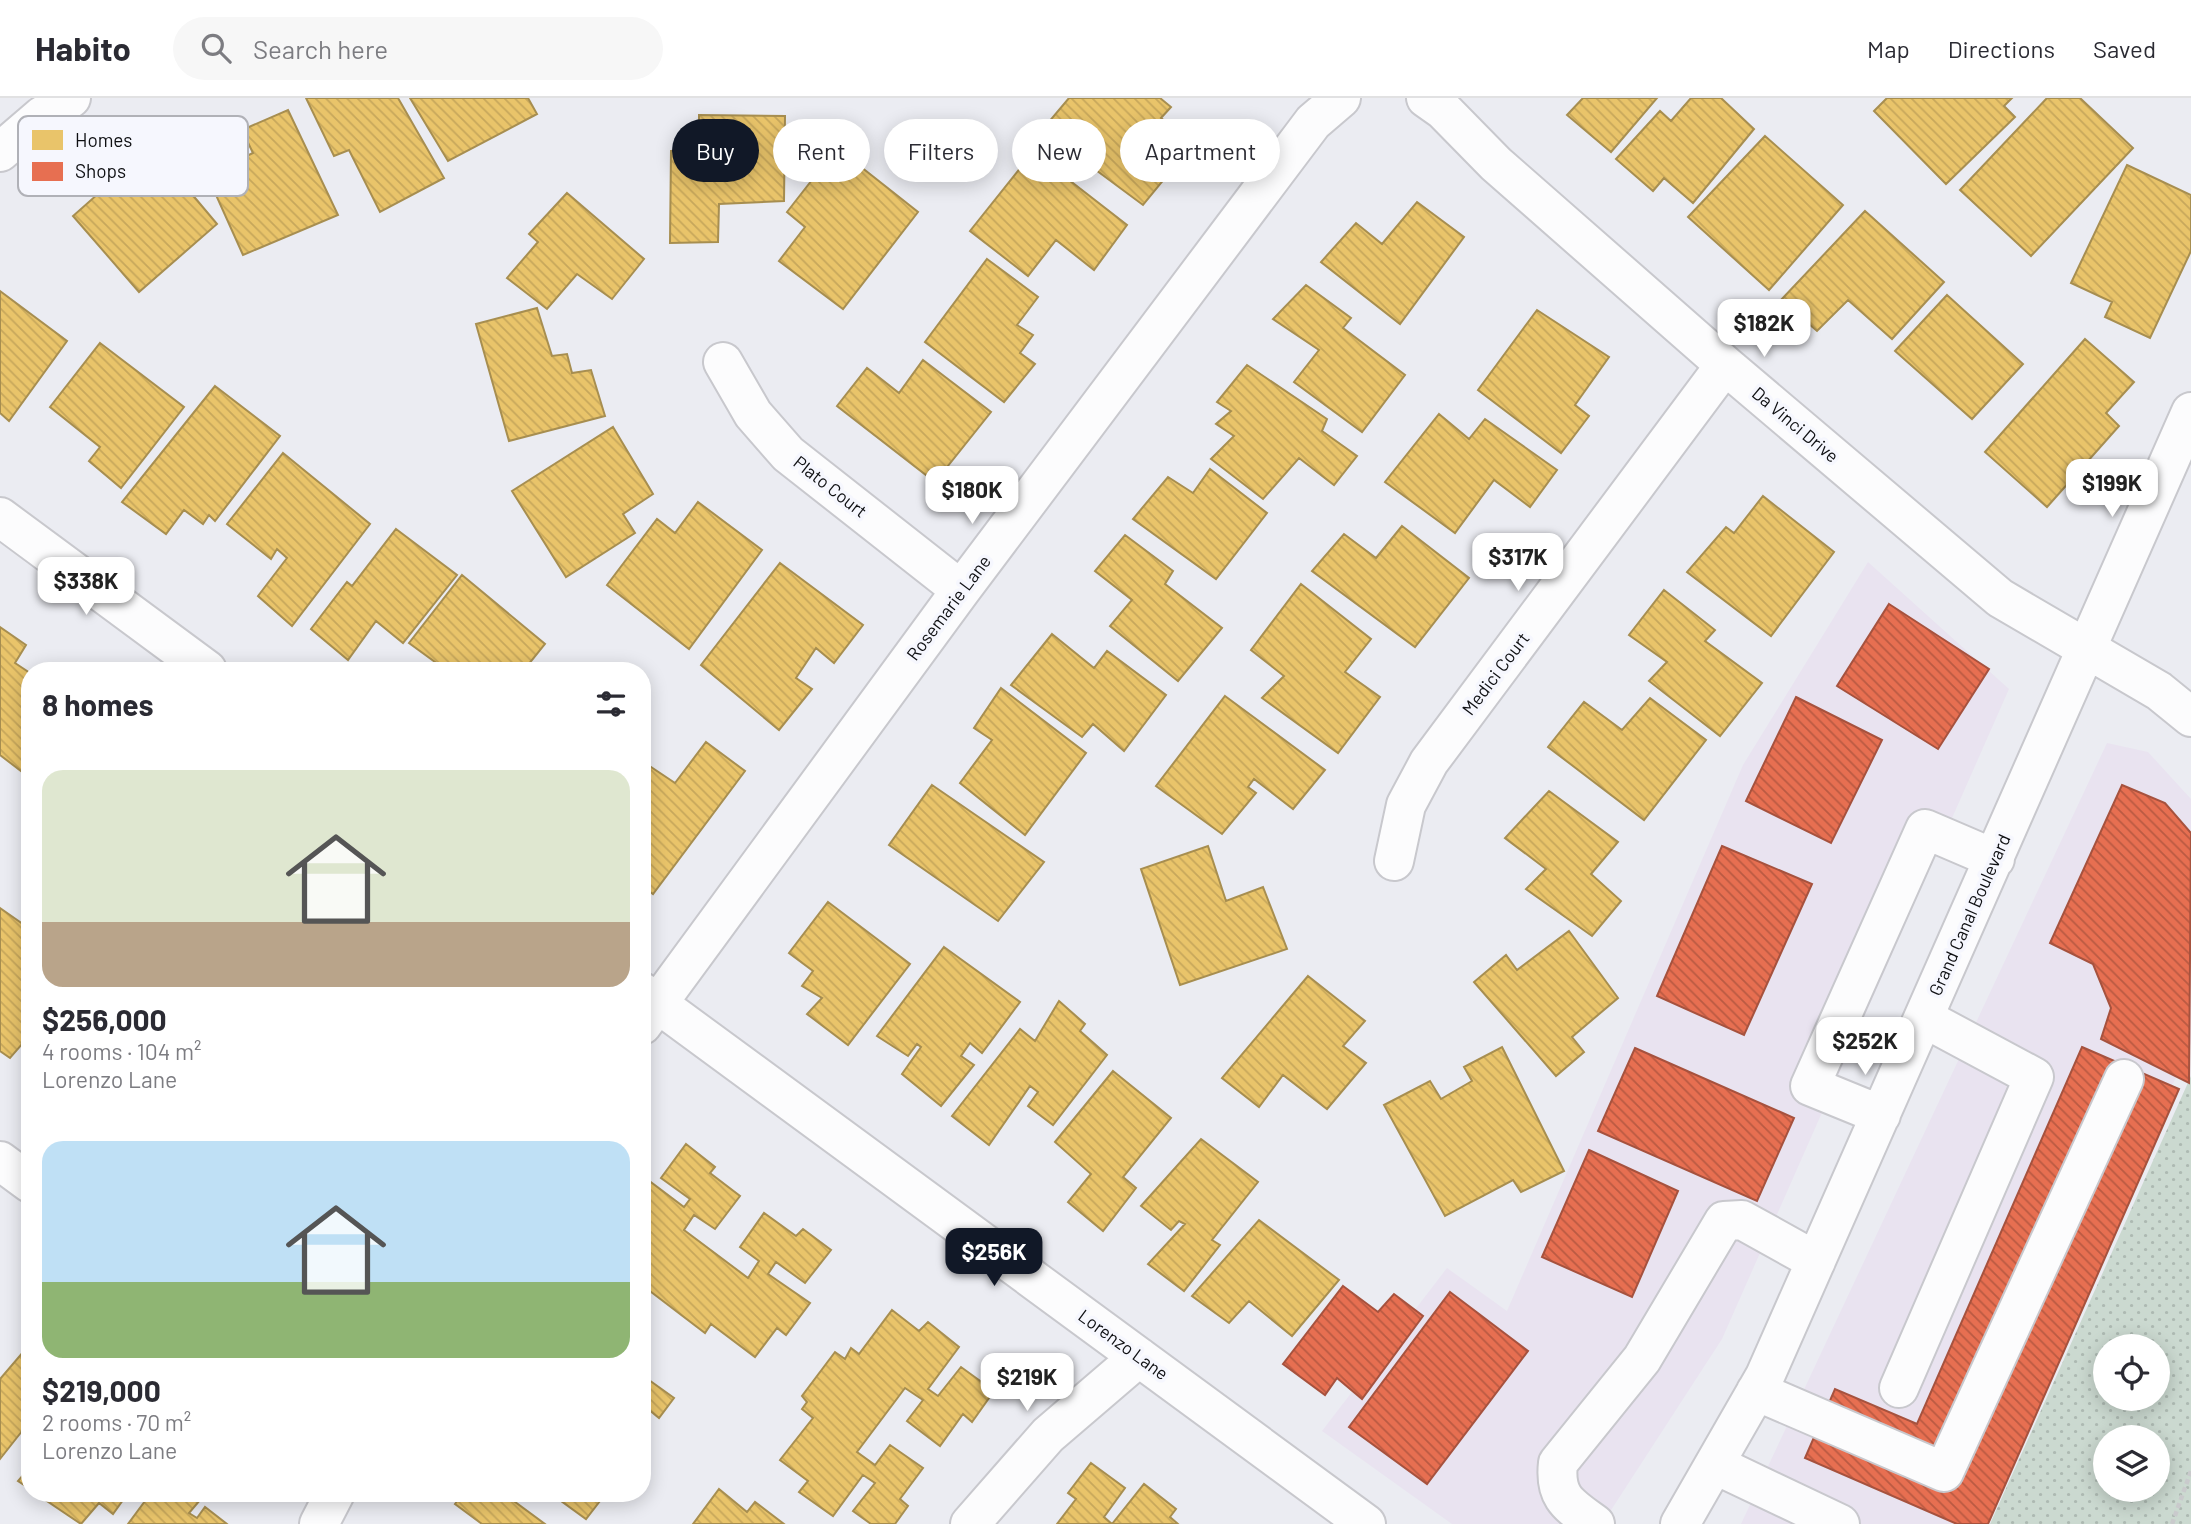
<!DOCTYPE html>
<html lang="en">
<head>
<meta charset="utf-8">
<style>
	:root { --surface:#fff; --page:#f7f7f7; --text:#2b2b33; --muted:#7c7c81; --line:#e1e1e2; --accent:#111827 }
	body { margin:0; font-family:Barlow,sans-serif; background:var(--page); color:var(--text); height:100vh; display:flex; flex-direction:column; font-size:26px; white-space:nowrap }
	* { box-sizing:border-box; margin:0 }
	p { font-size:23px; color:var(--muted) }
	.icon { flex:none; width:38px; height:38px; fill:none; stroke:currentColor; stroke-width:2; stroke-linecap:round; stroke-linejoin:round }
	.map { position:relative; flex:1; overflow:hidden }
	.details { position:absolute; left:21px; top:564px; width:630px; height:840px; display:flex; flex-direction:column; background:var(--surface); border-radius:28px; box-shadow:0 4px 18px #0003 }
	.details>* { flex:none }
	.hud { position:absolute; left:672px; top:21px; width:665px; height:63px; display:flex; gap:14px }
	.tools { position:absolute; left:2093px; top:1236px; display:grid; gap:14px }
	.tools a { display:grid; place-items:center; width:77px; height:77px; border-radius:50%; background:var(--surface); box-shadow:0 4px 18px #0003; font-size:35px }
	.price { position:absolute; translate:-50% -60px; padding:0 16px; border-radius:14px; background:#fff; color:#222; font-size:23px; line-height:46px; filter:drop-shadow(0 2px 4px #0008) }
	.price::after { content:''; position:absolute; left:50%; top:42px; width:21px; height:16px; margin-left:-10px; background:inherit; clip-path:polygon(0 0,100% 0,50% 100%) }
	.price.selected { background:var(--accent); color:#fff }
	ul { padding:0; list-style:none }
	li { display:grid; align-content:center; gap:14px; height:371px; padding:0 21px }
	li span { display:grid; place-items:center; height:217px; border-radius:21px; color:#555 }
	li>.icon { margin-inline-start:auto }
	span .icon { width:126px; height:126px; fill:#fffc; stroke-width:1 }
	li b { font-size:30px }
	h2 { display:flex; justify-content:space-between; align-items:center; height:84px; padding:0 21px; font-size:30px }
	.pill { padding:0 24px; border-radius:32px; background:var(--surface); box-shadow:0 4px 18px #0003; font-size:24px; line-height:63px }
	.pill.selected { background:var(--accent); color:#fff }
	header { display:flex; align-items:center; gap:42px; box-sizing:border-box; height:98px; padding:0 35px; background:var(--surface); border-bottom:2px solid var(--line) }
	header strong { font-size:33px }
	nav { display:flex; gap:38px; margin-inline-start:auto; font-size:24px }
	.search { width:490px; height:63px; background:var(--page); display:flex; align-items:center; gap:18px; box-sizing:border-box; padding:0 24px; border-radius:38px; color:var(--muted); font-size:26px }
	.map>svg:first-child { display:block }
	.commercial { fill:#e9e3f0 }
	.green { fill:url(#green-dots); fill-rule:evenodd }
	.homes { fill:url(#homes-back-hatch); stroke:#a78e50; stroke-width:2 }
	.shops { fill:url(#shops-back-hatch); stroke:#a6523e; stroke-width:2 }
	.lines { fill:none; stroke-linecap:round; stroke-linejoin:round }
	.minor-casing { stroke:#c8c8cd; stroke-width:42 }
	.path { stroke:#c9cacc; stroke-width:4.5; stroke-dasharray:5 3.5; stroke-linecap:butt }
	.minor { stroke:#fcfcfd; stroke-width:38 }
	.labels { text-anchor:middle; stroke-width:7; stroke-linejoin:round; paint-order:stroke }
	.street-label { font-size:18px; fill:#0e0f12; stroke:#f6f7fe }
	.key { fill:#f6f7fe; stroke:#b0b1b7; stroke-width:2 }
	.key-label { font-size:19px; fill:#0e0f12 }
</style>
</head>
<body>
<header>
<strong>Habito</strong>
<div class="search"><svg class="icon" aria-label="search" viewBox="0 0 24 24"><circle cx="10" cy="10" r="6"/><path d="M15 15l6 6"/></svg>Search here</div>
<nav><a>Map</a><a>Directions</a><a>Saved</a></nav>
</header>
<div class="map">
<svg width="2191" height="1426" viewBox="0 0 2191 1426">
	<defs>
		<pattern id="green-dots" width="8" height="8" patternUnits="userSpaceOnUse" patternTransform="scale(1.75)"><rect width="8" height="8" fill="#cbd9d0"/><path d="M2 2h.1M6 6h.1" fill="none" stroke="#adb9b2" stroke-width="1.8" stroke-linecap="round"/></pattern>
		<pattern id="homes-back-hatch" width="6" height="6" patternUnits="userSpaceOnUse" patternTransform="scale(1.75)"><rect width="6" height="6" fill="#e9c46a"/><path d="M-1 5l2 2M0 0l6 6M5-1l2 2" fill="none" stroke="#c7a75b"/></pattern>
		<pattern id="shops-back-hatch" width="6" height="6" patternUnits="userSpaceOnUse" patternTransform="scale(1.75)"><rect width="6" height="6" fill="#e76f51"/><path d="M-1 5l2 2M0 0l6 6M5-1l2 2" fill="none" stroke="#ba5a42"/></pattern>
	</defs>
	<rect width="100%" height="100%" fill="#ebecf2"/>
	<!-- commercial -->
	<path class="commercial" d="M 1868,464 L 2009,591 L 1722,1241 L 1602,1426 L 1452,1426 L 1322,1333 L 1447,1170 L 1507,1213 L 1743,667 Z
		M 2107,645 L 2148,654 L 2191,701 L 2191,945 L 1980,1426 L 1741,1426 Z"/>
	<!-- green -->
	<path class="green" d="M 2191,978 L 2191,1426 L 1990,1426 ZM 2105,1248 L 2158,1248 L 2158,1300 L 2105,1300 ZM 2105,1339 L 2158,1339 L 2158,1391 L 2105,1391 Z"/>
	<!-- homes -->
	<path class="homes" d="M 306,0 L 398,0 L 444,80 L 380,114 L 349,52 L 334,58 Z
		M 410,0 L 528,0 L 537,16 L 448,63 Z
		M 1069,0 L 1160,0 L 1171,9 L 1161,20 L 1193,46 L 1143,107 L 1042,32 Z
		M 1583,0 L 1657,0 L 1611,54 L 1567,17 Z
		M 1691,0 L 1721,0 L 1754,31 L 1693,105 L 1664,80 L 1653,93 L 1616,61 L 1660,13 L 1671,23 Z
		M 1887,0 L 2012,0 L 2004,8 L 2015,19 L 1946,86 L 1874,13 Z
		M 2047,0 L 2080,0 L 2133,50 L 2031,158 L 1960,92 Z
		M 288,12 L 338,117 L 243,157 L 207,77 L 253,55 L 242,32 Z
		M 699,17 L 785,18 L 784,103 L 719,106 L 718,144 L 670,145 L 671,53 L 699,52 Z
		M 1765,38 L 1843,107 L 1769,192 L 1688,119 Z
		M 837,50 L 918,114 L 843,211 L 779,163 L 805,129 L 787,114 Z
		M 1033,54 L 1127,127 L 1094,172 L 1056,142 L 1028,178 L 970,133 Z
		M 164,63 L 217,126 L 139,194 L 73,118 L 108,87 L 120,98 Z
		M 2127,67 L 2191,97 L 2191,153 L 2150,240 L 2105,219 L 2112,204 L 2071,185 Z
		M 567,95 L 644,161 L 612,201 L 577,176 L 547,211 L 507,180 L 538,144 L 529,136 Z
		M 1417,104 L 1464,139 L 1400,226 L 1321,164 L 1356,125 L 1382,146 Z
		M 1865,113 L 1944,184 L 1892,241 L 1848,202 L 1817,233 L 1781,202 Z
		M 987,161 L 1038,199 L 1017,227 L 1033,237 L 1020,255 L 1035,266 L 1004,304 L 925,244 Z
		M 1306,187 L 1351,220 L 1343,230 L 1405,277 L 1362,334 L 1294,284 L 1319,252 L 1273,221 Z
		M 0,193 L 67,243 L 9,323 L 0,315 Z
		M 1947,197 L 2023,266 L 1972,321 L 1895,253 Z
		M 537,210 L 552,258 L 567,256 L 572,275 L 591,272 L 605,318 L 509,343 L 476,226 Z
		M 1537,212 L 1609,259 L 1575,307 L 1589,318 L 1561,355 L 1478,292 Z
		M 2085,241 L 2134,284 L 2106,315 L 2119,328 L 2047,409 L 1985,354 Z
		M 100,245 L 184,309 L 121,390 L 89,363 L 100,349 L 50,309 Z
		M 923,262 L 991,314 L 935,384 L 837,308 L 867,270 L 899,295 Z
		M 1247,267 L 1327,321 L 1322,333 L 1357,358 L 1334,387 L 1299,360 L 1263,401 L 1211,361 L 1234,338 L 1216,326 L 1231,313 L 1217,304 Z
		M 215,288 L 280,338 L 215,423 L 209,417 L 203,426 L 184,412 L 166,436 L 122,404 Z
		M 1439,316 L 1469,341 L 1485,321 L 1557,372 L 1530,409 L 1494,382 L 1455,435 L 1385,384 Z
		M 613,329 L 653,396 L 623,416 L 635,435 L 566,479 L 512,393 Z
		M 283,355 L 370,426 L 292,528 L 258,498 L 287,460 L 277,451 L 271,461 L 227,426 Z
		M 1210,371 L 1267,415 L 1216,481 L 1133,421 L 1168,379 L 1193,395 Z
		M 1763,398 L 1834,454 L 1771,538 L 1687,474 L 1726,429 L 1734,435 Z
		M 698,404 L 762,452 L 689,551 L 607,487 L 657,421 L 675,435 Z
		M 1402,428 L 1469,480 L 1415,549 L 1312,473 L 1344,436 L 1376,460 Z
		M 396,431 L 457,477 L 403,545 L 376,523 L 348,562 L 311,531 L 347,484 L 352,488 Z
		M 1125,437 L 1173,473 L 1165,486 L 1222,530 L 1178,583 L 1110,528 L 1132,502 L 1095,473 Z
		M 780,465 L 863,527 L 834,565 L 816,550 L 796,580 L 812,591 L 779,632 L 701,567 Z
		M 462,477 L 545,546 L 524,572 L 446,572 L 409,545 Z
		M 1301,486 L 1371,541 L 1345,574 L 1380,599 L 1338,655 L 1262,600 L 1284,578 L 1251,552 Z
		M 1664,492 L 1715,532 L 1705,543 L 1762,585 L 1720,638 L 1649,583 L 1667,564 L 1629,537 Z
		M 0,529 L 26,547 L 15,565 L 30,575 L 30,680 L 0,657 Z
		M 1052,536 L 1094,570 L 1107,553 L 1166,597 L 1124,653 L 1093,626 L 1082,639 L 1011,587 Z
		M 1001,590 L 1086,655 L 1025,737 L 960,685 L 992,642 L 974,630 Z
		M 1225,598 L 1325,672 L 1293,711 L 1254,681 L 1248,689 L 1256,695 L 1222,736 L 1156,688 Z
		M 1650,600 L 1706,642 L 1644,722 L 1548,649 L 1584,604 L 1622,632 Z
		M 706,644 L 745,673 L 653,796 L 642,788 L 642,663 L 675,685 Z
		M 932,687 L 1044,764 L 998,823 L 889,747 Z
		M 1549,693 L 1618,744 L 1591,776 L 1621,803 L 1592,838 L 1526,791 L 1546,771 L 1505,740 Z
		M 1208,748 L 1226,803 L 1263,789 L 1287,851 L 1180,887 L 1141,771 Z
		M 828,804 L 910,866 L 848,947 L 807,916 L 822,900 L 802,888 L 813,873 L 789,855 Z
		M 0,810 L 30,831 L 30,937 L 10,960 L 0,953 Z
		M 1569,833 L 1618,900 L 1572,939 L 1584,954 L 1556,978 L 1474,884 L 1506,857 L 1517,872 Z
		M 944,849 L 1020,904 L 982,955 L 970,945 L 961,958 L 974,967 L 941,1008 L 902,976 L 921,949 L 917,946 L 908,958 L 877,938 Z
		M 1308,878 L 1365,923 L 1343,948 L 1366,965 L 1327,1011 L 1283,977 L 1259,1009 L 1222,980 Z
		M 1059,903 L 1085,926 L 1080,933 L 1107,957 L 1053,1027 L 1028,1008 L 1038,994 L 1030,988 L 989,1047 L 952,1018 L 1020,931 L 1035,943 Z
		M 1502,949 L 1564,1073 L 1521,1094 L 1513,1082 L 1445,1118 L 1384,1007 L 1430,983 L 1441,1001 L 1472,983 L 1464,969 Z
		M 1113,973 L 1171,1020 L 1123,1079 L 1136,1090 L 1103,1133 L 1068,1104 L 1091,1076 L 1055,1044 Z
		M 1201,1041 L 1258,1084 L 1212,1142 L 1220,1147 L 1184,1193 L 1148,1166 L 1185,1126 L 1179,1123 L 1171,1132 L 1141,1108 Z
		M 686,1046 L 715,1069 L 710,1075 L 740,1098 L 715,1131 L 694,1117 L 684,1132 L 748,1180 L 759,1163 L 740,1149 L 764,1115 L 796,1138 L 803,1131 L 831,1152 L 805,1185 L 776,1164 L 768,1176 L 810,1205 L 786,1237 L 777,1230 L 755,1259 L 711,1226 L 705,1235 L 642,1187 L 642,1082 L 644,1079 L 684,1109 L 690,1101 L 661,1080 Z
		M 1259,1122 L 1339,1182 L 1292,1238 L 1249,1203 L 1229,1225 L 1192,1198 Z
		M 892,1212 L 919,1233 L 928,1224 L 959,1249 L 928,1291 L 938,1298 L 961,1269 L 994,1293 L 972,1324 L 963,1316 L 940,1348 L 907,1323 L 923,1302 L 905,1290 L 857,1354 L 875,1367 L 890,1347 L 923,1370 L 900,1401 L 908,1408 L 895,1426 L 871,1426 L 853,1413 L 875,1385 L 863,1377 L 833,1418 L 799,1394 L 808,1383 L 780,1362 L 813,1320 L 802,1311 L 807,1304 L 802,1298 L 835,1254 L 845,1261 L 851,1250 L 859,1256 Z
		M 30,1246 L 30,1323 L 0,1361 L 0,1281 Z
		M 642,1277 L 674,1300 L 659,1320 L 648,1311 L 642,1319 Z
		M 1091,1365 L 1125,1390 L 1104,1419 L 1112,1426 L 1144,1386 L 1176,1411 L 1170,1419 L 1178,1426 L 1057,1426 L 1076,1401 L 1068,1395 Z
		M 30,1369 L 30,1391 L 18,1383 Z
		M 719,1391 L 747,1414 L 755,1404 L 784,1426 L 693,1426 Z
		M 35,1395 L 128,1395 L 113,1416 L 99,1405 L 81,1426 Z
		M 151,1395 L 206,1395 L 189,1415 L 197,1420 L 205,1409 L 227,1426 L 128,1426 Z
		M 463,1395 L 503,1395 L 545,1426 L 482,1426 L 455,1406 Z
		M 550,1395 L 589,1395 L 600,1403 L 586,1421 Z"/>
	<!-- shops -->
	<path class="shops" d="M 1889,506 L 1989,571 L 1938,651 L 1837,588 Z
		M 1796,599 L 1882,642 L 1831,745 L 1746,703 Z
		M 2122,687 L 2165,705 L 2191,735 L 2189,985 L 2101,941 L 2111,910 L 2093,866 L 2050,845 Z
		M 1722,748 L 1812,786 L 1744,937 L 1657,898 Z
		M 2082,949 L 2179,991 L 1988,1426 L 1957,1426 L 1805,1360 L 1835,1291 L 1917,1326 Z
		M 1635,950 L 1794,1020 L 1757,1103 L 1598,1033 Z
		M 1589,1052 L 1678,1093 L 1632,1199 L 1542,1159 Z
		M 1343,1188 L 1378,1214 L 1394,1196 L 1423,1218 L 1362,1301 L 1337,1280 L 1325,1297 L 1283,1266 Z
		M 1450,1194 L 1528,1253 L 1427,1386 L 1349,1329 Z"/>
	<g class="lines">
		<!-- minor casing -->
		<g class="minor-casing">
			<path id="minor" d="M 1426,0 L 1443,12 L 1496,66 L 1725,267 L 2000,500 L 2159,593 L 2191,619
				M 0,54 L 42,18 L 71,0
				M 723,264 L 753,316 L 788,356 L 961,492
				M 0,419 L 207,572
				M 1394,763 L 1406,707 L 1429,664 L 1725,267
				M 642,894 L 1366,1426
				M 642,927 L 961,492 L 1313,24 L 1341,0
				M 1881,1017 L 1810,988 L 1925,731 L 1995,761
				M 0,1063 L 30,1085
				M 1899,1290 L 2034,979 L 1924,920
				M 1756,1293 L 1944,1374 L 2124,981
				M 1716,1367 L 1840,1426
				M 319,1426 L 335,1395
				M 970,1426 L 1048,1337 L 1139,1259
				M 1595,1426 C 1569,1407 1554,1400 1558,1365 L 1642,1261 L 1724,1123 L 1742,1122 L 1816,1163
				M 1680,1426 L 1765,1278 L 2191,314"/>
		</g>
		<!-- path -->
		<path class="path" d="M 2172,1426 L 2191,1373"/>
		<!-- minor -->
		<use href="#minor" class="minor"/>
	</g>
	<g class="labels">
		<!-- street labels -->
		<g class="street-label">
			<text transform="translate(1795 327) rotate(40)" y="6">Da Vinci Drive</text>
			<text transform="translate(830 389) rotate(38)" y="6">Plato Court</text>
			<text transform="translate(949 510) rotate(-53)" y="6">Rosemarie Lane</text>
			<text transform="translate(1496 576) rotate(-53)" y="6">Medici Court</text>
			<text transform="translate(1970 817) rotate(-66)" y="6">Grand Canal Boulevard</text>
			<text transform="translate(1123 1247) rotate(36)" y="6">Lorenzo Lane</text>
		</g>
	</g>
	<!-- legend -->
	<rect x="18" y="18" width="230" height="80" rx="10" class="key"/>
	<rect x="32" y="32" width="31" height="20" fill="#e9c46a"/>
	<rect x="32" y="64" width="31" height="19" fill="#e76f51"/>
	<g class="key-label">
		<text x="75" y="49">Homes</text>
		<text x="75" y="80">Shops</text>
	</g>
</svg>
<div class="tools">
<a><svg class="icon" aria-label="locate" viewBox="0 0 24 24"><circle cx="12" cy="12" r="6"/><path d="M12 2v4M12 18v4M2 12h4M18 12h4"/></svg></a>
<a><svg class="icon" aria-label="layers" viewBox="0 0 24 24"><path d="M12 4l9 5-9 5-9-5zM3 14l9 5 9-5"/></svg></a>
</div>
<b class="price" style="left:1764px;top:261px">$182K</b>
<b class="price" style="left:2112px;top:421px">$199K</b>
<b class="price" style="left:972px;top:428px">$180K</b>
<b class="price" style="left:1518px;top:495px">$317K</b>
<b class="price" style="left:86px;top:519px">$338K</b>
<b class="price" style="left:1865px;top:979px">$252K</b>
<b class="price selected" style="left:994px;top:1190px">$256K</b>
<b class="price" style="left:1027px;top:1315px">$219K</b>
<div class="hud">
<a class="pill selected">Buy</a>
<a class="pill">Rent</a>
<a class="pill">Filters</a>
<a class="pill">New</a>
<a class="pill">Apartment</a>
</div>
<section class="details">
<h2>8 homes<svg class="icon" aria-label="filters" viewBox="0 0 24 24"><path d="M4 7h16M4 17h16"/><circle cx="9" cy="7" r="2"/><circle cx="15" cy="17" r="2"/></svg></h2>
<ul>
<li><span style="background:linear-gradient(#dfe7d0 70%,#b9a48a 0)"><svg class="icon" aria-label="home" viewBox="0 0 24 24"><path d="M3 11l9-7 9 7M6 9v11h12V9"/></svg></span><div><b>$256,000</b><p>4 rooms · 104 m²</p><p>Lorenzo Lane</p></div></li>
<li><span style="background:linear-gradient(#bfe0f5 65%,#8fb573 0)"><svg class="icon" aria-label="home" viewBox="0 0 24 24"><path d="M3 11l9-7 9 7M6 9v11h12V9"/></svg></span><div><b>$219,000</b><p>2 rooms · 70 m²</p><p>Lorenzo Lane</p></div></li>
</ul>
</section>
</div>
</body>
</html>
